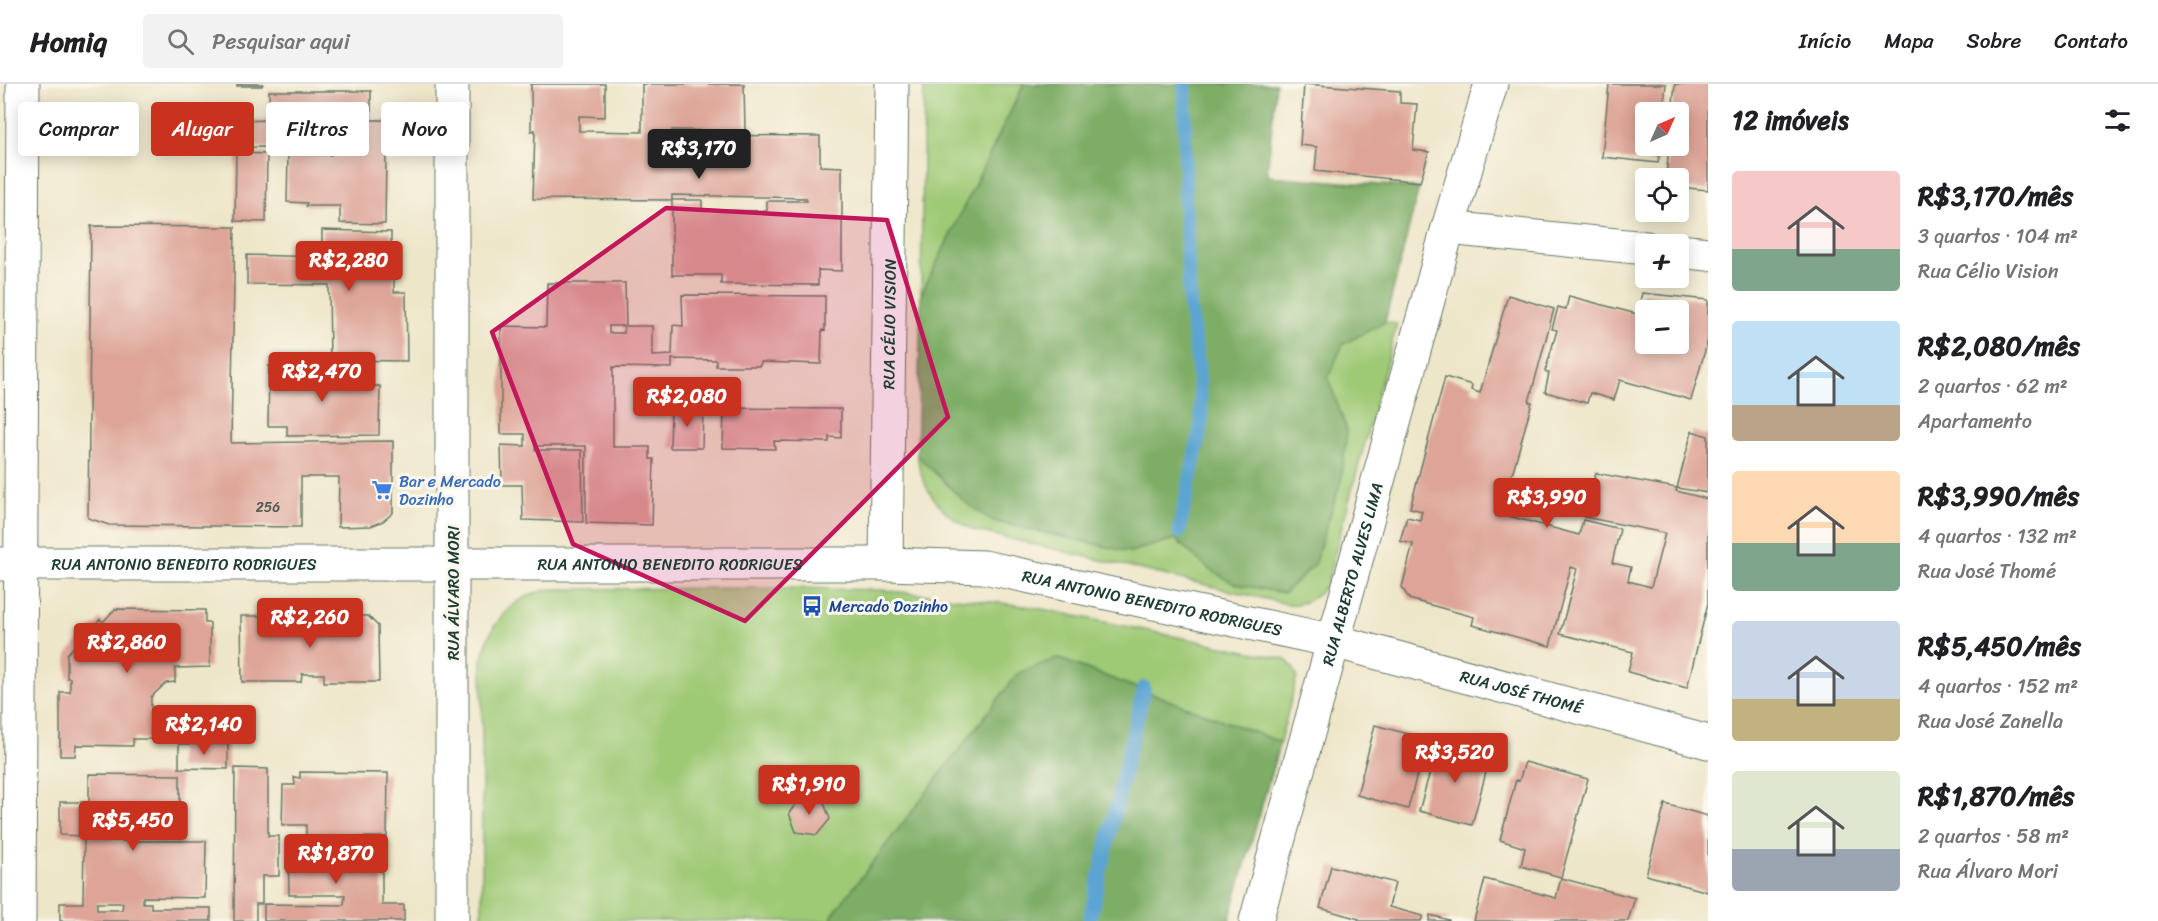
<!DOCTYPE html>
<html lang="pt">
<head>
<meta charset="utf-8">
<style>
	:root { --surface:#fff; --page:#f2f2f2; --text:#202124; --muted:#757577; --line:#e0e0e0; --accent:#c8321e }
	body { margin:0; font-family:Sriracha,sans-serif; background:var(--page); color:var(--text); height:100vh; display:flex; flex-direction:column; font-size:22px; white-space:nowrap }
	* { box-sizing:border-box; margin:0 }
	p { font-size:20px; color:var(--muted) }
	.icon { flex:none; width:33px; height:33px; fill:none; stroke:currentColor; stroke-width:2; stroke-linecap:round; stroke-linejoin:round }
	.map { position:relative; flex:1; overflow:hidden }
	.details { display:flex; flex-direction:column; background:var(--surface); width:450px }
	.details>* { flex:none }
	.top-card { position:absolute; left:18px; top:18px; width:570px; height:54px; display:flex; gap:12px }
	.needle { width:39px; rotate:45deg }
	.fabs { position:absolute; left:1635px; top:18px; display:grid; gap:12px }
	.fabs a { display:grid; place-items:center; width:54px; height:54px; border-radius:6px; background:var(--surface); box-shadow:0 3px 15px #0003; font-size:30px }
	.price { position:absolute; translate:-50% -51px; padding:0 14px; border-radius:6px; background:var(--accent); color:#fff; font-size:20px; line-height:39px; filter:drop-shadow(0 2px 3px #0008) }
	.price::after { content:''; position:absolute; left:50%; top:36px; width:18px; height:14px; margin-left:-9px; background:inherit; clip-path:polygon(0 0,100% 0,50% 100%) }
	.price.active { background:#222; color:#fff }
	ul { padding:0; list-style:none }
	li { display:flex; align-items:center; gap:18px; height:150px; padding:0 24px }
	li span { display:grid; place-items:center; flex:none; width:168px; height:120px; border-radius:6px; color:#555 }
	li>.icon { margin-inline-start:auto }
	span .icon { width:72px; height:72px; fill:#fffc; stroke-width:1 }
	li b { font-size:26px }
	h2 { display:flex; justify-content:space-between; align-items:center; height:72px; padding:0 24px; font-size:26px }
	.tag { padding:0 21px; border-radius:6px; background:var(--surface); box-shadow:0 3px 15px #0003; font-size:21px; line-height:54px }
	.tag.active { background:var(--accent); color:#fff }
	header { display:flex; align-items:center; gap:36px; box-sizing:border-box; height:84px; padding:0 30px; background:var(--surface); border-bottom:2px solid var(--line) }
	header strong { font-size:28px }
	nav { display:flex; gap:33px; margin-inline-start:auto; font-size:21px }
	.search { width:420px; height:54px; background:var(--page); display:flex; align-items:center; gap:15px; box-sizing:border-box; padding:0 21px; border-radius:6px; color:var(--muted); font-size:22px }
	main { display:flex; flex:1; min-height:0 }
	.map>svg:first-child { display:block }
	.green { fill:#9ec975; stroke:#5e8354; stroke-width:1.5 }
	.forest { fill:#7ead66; stroke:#4e754d; stroke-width:1.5 }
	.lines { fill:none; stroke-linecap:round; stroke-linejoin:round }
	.stream { stroke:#5ba4d2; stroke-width:14 }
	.building { fill:#dda497; fill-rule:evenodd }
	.minor-casing { stroke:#677868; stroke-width:35 }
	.minor { stroke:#fff; stroke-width:33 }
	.marked { fill:#c2185b; fill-opacity:0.2; stroke:#c2185b; stroke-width:4.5; stroke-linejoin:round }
	.labels { text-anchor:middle; stroke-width:6; stroke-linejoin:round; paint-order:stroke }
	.number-label { font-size:14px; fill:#4e574d }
	.street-label { font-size:16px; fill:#1f3d34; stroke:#fbf7ec }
	.shop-label { font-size:16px; fill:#366cbe; stroke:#fbf7ec; text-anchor:start }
	.transit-label { font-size:16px; fill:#164399; stroke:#fbf7ec; text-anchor:start }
</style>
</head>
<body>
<header>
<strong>Homiq</strong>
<div class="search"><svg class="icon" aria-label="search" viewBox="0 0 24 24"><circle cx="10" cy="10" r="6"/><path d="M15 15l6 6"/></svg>Pesquisar aqui</div>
<nav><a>Início</a><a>Mapa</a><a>Sobre</a><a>Contato</a></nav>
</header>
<main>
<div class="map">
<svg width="1708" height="837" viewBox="0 0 1708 837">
	<rect width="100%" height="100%" fill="#fbf7ec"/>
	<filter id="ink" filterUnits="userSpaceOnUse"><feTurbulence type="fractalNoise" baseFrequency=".0167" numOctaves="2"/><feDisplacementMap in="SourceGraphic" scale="12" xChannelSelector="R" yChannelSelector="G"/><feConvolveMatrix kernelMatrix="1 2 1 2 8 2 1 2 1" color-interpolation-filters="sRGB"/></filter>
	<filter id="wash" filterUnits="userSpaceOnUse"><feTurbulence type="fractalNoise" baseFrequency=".008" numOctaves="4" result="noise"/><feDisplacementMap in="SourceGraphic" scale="24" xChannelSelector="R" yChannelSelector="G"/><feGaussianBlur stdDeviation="1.35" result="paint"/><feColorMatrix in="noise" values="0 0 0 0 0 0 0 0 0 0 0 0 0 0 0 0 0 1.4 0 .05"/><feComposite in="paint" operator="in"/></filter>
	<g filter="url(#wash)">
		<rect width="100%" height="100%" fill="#eee6c9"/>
		<!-- green -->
		<path class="green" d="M 924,0 L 1024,0 L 921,211 Z
			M 1385,238 L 1397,240 L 1327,498 C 1319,513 1305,522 1287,520 L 973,446 C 941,430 921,407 917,371 L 966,419 L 993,437 L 1130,468 L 1175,455 L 1210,486 L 1347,346 L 1327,294 L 1343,260 Z
			M 797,504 L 882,506 L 993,518 L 1032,523 L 1285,575 L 1293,583 L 1297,593 L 1280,658 L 1057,574 L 833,830 L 831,837 L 482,837 L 482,576 C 489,538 513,511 552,505 Z"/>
		<!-- forest -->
		<path class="forest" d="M 1024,0 L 1276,0 L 1267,92 L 1419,104 L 1385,238 L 1343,260 L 1328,294 L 1347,347 L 1341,397 L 1314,481 L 1284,509 L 1235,500 L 1210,486 L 1175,455 L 1130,468 L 993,437 L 966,419 L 917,371 L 921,211 Z
			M 1057,574 L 1280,658 L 1229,837 L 831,837 L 833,830 L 1018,589 Z"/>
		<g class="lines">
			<!-- stream -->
			<path class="stream" d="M 1179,448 L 1202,338 L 1198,282 L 1190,223 L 1185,118 L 1185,0
				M 1089,837 L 1144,604"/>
		</g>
		<g id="blocks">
			<!-- building -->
			<path class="building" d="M 237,0 L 263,0 L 262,2 L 237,2 Z
				M 531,0 L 605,0 L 605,33 L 579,32 L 579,47 L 642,48 L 642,0 L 744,0 L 745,47 L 672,46 L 672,51 L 820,52 L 820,82 L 842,83 L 842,187 L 818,186 L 818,201 L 721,200 L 721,191 L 672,191 L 672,116 L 533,115 L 535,46 L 531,47 ZM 672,111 L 806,114 L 807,117 L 767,117 L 767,127 L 702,126 L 702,116 L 672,116 Z
				M 1304,0 L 1400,7 L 1400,19 L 1417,20 L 1413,66 L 1429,68 L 1420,98 L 1315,87 L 1317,63 L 1300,61 Z
				M 1609,0 L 1666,0 L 1663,28 L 1646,28 L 1646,62 L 1660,62 L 1658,79 L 1602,73 Z
				M 1675,0 L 1708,0 L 1708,106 L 1678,103 L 1678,94 L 1666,94 L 1669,62 L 1678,62 L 1678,28 L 1672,28 Z
				M 269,7 L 371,7 L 371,36 L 407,36 L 407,72 L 386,72 L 385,140 L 340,139 L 340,122 L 306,122 L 307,119 L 287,118 L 288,70 L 331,71 L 332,64 L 236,63 L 236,37 L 270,36 Z
				M 236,69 L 267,70 L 266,138 L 235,137 Z
				M 91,142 L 235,143 L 231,359 L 393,357 L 393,429 L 383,437 L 371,442 L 338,443 L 339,393 L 301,393 L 301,443 L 109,441 L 88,434 Z
				M 322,146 L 391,148 L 391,174 L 394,174 L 394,208 L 406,208 L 407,277 L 330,276 L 329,201 L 247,200 L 247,171 L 322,173 Z
				M 547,199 L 625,199 L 626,242 L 652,242 L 652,272 L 672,271 L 673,241 L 683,242 L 682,211 L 825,212 L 825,247 L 822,246 L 821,280 L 761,278 L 760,282 L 716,282 L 716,276 L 672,275 L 672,284 L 613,283 L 613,363 L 650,363 L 650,375 L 654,375 L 652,441 L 586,439 L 586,362 L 535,362 L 535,366 L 582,366 L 583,438 L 523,436 L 522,401 L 502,401 L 501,361 L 525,362 L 525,350 L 501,350 L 501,242 L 546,243 ZM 609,242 L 624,242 L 624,249 L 609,249 Z
				M 1642,209 L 1708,216 L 1708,256 L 1691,316 L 1620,296 L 1614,316 L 1590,309 L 1587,319 L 1545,308 L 1549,289 L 1545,288 L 1557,246 L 1552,245 L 1558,223 L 1566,225 L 1569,212 L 1637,230 ZM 1646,226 L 1678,226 L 1678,260 L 1646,260 Z
				M 1508,211 L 1554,225 L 1529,318 L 1532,318 L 1510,398 L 1534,404 L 1527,430 L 1503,424 L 1501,430 L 1579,451 L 1583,436 L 1620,445 L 1612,479 L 1631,483 L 1628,497 L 1651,503 L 1665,449 L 1584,433 L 1596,389 L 1677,404 L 1676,407 L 1708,415 L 1708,519 L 1687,604 L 1628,588 L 1633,568 L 1560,550 L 1577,485 L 1571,483 L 1550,562 L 1472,541 L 1474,533 L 1409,515 L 1402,503 L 1413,460 L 1400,457 L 1407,433 L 1420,436 L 1422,427 L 1410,424 L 1445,293 L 1472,301 L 1471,306 L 1480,309 Z
				M 269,282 L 288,283 L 288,286 L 357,288 L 357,302 L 380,302 L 379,351 L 287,352 L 287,342 L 268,342 Z
				M 671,324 L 703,324 L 702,364 L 670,364 Z
				M 724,324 L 841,325 L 841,354 L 829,353 L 829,358 L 774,357 L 775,365 L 723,364 Z
				M 1692,347 L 1708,352 L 1708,409 L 1677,404 Z
				M 115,525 L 205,526 L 205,539 L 210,539 L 210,583 L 175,584 L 175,598 L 166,599 L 151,613 L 151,655 L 133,655 L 133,662 L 76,661 L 75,672 L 60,672 L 60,608 L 70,608 L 70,594 L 67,594 L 67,570 L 100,535 L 103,538 Z
				M 241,532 L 368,532 L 378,542 L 379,598 L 324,598 L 324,590 L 302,590 L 301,598 L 242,598 Z
				M 1375,641 L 1426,655 L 1408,725 L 1357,711 Z
				M 1438,659 L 1490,673 L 1472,741 L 1419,727 Z
				M 179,660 L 228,660 L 228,685 L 179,684 Z
				M 1525,678 L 1588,695 L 1561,793 L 1521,782 L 1525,764 L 1500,756 L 1516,696 L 1519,697 Z
				M 235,684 L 268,685 L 268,752 L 279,752 L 279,792 L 262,792 L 262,820 L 256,820 L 256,837 L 234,837 Z
				M 300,688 L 388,689 L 387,753 L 306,753 L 306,741 L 282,741 L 283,701 L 295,701 L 294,693 L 300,694 Z
				M 89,690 L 180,691 L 180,718 L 177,718 L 176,747 L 90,747 L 90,752 L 114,752 L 113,757 L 206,757 L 205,814 L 143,813 L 143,819 L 151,819 L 151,824 L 211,824 L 211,837 L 60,837 L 60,819 L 83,819 L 84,752 L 60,751 L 60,718 L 89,718 ZM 97,819 L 123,819 L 122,826 L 97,826 Z
				M 802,712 L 823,716 L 830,735 L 817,751 L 796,748 L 789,729 Z
				M 1665,720 L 1708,732 L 1708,808 L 1646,791 Z
				M 288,760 L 382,761 L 382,821 L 404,821 L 404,837 L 264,837 L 264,820 L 344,821 L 345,811 L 289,811 Z
				M 1331,782 L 1395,799 L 1389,823 L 1423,832 L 1421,837 L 1358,837 L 1359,835 L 1320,824 Z
				M 1561,794 L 1635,814 L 1628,837 L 1474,837 L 1485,795 L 1556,814 Z
				M 1430,831 L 1449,836 L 1449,837 L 1429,837 Z"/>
		</g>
	</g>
	<g filter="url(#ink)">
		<use href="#blocks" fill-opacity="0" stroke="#677868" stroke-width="1.5"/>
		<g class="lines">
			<!-- minor casing -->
			<g class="minor-casing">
				<g id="minor">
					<path d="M 1448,144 L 1646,164"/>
					<path d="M 1678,167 L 1708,170"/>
					<path id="s1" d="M 0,480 L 886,480 L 984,483 L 1334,557 L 1708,658"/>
					<path id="s2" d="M 886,480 L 892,0"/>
					<path d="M 19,837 L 23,0"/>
					<path d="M 452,837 L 452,0"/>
					<path id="s3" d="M 1256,837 L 1448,144 L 1491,0"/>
				</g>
			</g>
			<!-- minor -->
			<use href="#minor" class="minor"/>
		</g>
	</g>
	<!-- marked area -->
	<path class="marked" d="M 666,124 L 887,136 L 948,333 L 745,537 L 573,460 L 492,248 Z"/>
	<!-- icons -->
	<defs>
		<g id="supermarket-bare" transform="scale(1.62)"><path d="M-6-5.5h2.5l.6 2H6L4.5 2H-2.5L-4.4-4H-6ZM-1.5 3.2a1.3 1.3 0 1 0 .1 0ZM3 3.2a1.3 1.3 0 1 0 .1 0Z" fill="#3f7fe0" stroke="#fbf7ec" stroke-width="2.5" paint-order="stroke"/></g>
		<g id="bus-bare" transform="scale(1.62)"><path d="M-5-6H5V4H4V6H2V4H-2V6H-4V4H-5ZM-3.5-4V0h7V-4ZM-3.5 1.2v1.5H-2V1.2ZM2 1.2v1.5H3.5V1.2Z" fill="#1a4fb4" stroke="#fbf7ec" stroke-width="2.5" paint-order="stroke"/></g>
	</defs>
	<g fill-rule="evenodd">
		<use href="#supermarket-bare" x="382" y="406"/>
		<use href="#bus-bare" x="812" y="522"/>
	</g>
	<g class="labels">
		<!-- number labels -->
		<g class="number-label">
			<text x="268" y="428">256</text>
		</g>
		<!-- street labels -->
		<g class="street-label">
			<text dy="6" stroke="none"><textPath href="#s2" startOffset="240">RUA CÉLIO VISION</textPath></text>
			<text dy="6" stroke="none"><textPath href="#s1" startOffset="184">RUA ANTONIO BENEDITO RODRIGUES</textPath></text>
			<text dy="6" stroke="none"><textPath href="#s1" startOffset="670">RUA ANTONIO BENEDITO RODRIGUES</textPath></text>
			<text dy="6" stroke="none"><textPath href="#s3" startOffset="360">RUA ALBERTO ALVES LIMA</textPath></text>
			<text transform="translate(453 509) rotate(-90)" y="6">RUA ÁLVARO MORI</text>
			<text dy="6" stroke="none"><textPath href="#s1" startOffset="1156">RUA ANTONIO BENEDITO RODRIGUES</textPath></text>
			<text dy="6" stroke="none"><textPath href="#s1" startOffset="1536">RUA JOSÉ THOMÉ</textPath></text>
		</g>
		<!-- shop labels -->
		<g class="shop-label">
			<text x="399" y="403">Bar e Mercado<tspan x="399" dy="18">Dozinho</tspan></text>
		</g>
		<!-- transit labels -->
		<g class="transit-label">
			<text x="829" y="528">Mercado Dozinho</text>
		</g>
	</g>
</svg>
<div class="fabs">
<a><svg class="needle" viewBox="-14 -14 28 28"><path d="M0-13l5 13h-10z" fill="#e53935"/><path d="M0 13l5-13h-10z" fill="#757577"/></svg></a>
<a><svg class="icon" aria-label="locate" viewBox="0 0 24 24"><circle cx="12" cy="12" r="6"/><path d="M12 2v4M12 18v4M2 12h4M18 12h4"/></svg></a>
<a>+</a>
<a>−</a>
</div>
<b class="price active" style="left:699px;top:96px">R$3,170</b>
<b class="price" style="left:349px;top:208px">R$2,280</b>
<b class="price" style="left:322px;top:319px">R$2,470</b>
<b class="price" style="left:687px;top:344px">R$2,080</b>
<b class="price" style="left:1547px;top:445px">R$3,990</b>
<b class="price" style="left:310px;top:565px">R$2,260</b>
<b class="price" style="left:127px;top:590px">R$2,860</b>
<b class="price" style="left:204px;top:672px">R$2,140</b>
<b class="price" style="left:1455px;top:700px">R$3,520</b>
<b class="price" style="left:809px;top:732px">R$1,910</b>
<b class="price" style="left:133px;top:768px">R$5,450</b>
<b class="price" style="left:336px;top:801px">R$1,870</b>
<div class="top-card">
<a class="tag">Comprar</a>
<a class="tag active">Alugar</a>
<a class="tag">Filtros</a>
<a class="tag">Novo</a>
</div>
</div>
<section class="details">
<h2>12 imóveis<svg class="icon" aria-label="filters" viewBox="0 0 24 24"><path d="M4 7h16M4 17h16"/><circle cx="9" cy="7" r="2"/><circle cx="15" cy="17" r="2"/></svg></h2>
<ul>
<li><span style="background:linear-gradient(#f6c9c9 65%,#7fa58c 0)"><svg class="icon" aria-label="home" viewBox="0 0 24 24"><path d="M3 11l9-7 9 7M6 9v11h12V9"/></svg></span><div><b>R$3,170/mês</b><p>3 quartos · 104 m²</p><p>Rua Célio Vision</p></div></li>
<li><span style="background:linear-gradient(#bfe0f5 70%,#b9a48a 0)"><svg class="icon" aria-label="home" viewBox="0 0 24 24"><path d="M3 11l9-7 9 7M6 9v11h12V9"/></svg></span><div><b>R$2,080/mês</b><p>2 quartos · 62 m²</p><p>Apartamento</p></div></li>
<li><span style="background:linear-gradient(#ffd9b3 60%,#7fa58c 0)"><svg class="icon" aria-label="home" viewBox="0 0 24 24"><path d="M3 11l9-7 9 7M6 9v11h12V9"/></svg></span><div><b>R$3,990/mês</b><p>4 quartos · 132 m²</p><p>Rua José Thomé</p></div></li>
<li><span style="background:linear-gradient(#c9d6e8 65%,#c2b280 0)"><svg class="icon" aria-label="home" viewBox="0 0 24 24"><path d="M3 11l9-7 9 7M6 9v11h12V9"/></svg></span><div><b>R$5,450/mês</b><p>4 quartos · 152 m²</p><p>Rua José Zanella</p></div></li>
<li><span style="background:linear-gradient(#dfe7d0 65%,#9aa5b1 0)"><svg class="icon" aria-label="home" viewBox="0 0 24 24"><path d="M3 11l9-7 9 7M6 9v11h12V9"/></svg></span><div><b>R$1,870/mês</b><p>2 quartos · 58 m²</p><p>Rua Álvaro Mori</p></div></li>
</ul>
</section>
</main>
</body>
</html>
